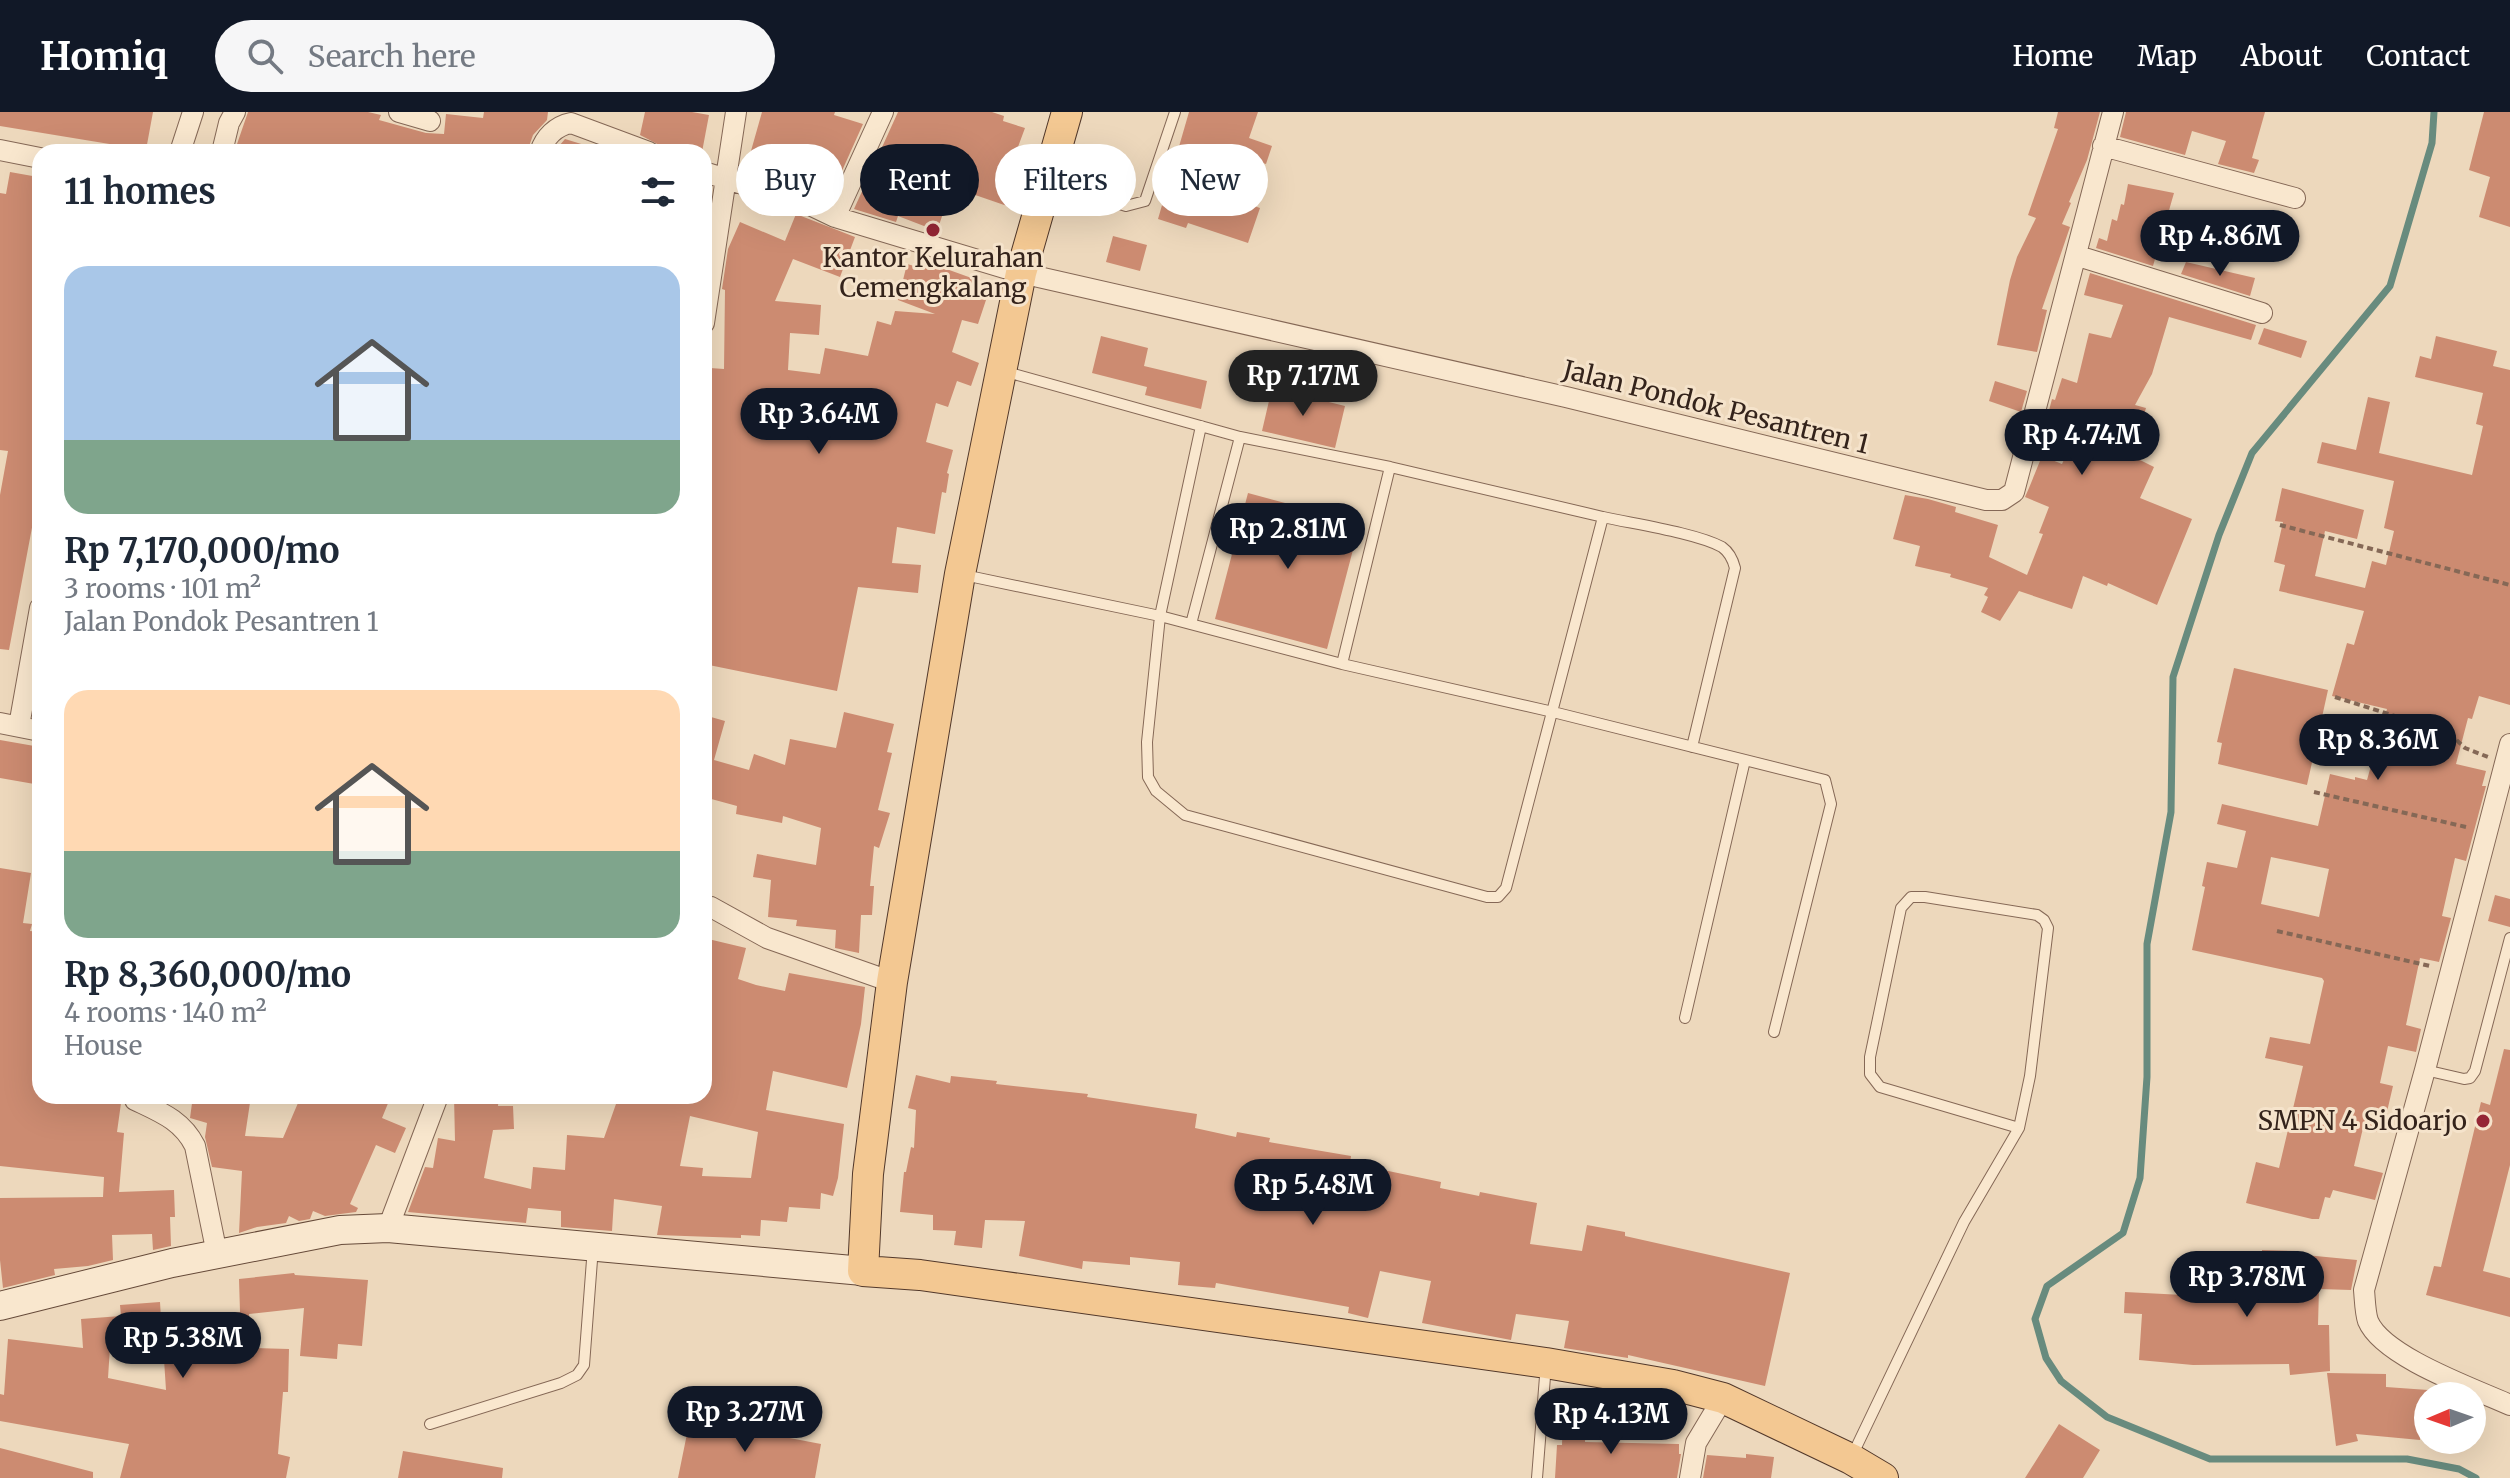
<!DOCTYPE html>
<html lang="en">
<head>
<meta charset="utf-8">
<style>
	:root { --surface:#fff; --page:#f6f6f7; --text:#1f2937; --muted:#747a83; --accent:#111827 }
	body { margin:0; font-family:Merriweather,serif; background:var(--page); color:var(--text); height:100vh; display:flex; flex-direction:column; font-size:30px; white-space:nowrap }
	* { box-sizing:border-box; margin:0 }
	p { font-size:26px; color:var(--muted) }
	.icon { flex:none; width:44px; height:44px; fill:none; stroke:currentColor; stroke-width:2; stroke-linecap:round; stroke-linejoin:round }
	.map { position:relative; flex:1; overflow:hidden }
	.panel { position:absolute; left:32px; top:32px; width:680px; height:960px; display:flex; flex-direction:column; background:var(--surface); border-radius:24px; box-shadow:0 8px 32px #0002 }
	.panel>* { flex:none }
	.banner { position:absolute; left:736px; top:32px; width:760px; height:72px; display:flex; gap:16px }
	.needle { width:52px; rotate:268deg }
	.tools { position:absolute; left:2414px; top:1270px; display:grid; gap:16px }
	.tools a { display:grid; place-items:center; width:72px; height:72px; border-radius:50%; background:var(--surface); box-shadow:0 8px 32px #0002; font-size:40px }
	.price { position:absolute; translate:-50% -68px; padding:0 18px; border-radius:28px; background:var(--accent); color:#fff; font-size:26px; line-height:52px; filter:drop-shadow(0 2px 4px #0008) }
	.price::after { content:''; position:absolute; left:50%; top:48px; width:24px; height:18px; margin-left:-12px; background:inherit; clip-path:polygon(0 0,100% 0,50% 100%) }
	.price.selected { background:#222; color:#fff }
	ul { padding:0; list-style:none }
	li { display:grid; align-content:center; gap:16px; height:424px; padding:0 32px }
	li span { display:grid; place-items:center; height:248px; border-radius:24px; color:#555 }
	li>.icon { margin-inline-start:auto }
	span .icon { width:144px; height:144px; fill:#fffc; stroke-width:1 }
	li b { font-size:34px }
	h2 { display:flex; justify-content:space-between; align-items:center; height:96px; padding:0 32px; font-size:34px }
	.pill { padding:0 28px; border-radius:36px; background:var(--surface); box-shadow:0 8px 32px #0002; font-size:28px; line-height:72px }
	.pill.selected { background:var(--accent); color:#fff }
	header { display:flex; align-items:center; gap:48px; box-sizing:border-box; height:112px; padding:0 40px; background:var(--accent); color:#fff }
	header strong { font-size:38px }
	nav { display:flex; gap:44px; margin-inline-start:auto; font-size:28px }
	.search { width:560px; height:72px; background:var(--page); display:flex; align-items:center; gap:20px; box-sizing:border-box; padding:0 28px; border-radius:44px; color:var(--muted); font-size:30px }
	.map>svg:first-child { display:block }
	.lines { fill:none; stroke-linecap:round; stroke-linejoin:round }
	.stream { stroke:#688b7e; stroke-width:7 }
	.building { fill:#cc8b71; fill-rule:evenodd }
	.service-casing { stroke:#856856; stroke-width:12 }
	.minor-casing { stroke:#856856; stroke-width:22 }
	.secondary-casing { stroke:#664a39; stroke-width:30 }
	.primary-casing { stroke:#52382a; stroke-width:32 }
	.path { stroke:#856856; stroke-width:4; stroke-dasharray:6 4; stroke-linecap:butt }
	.service { stroke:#f9e7ce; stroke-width:10 }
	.minor { stroke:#f9e7ce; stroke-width:20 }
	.secondary { stroke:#f9e7ce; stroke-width:28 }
	.primary { stroke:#f3c892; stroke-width:30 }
	.poi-dot { fill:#942635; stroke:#f5e3cb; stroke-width:3 }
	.labels { text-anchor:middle; stroke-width:6; stroke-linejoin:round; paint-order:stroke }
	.poi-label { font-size:26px; fill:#34231b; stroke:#f5e3cb }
	.street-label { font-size:26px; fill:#34231b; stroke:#f5e3cb }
</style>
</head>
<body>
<header>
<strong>Homiq</strong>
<div class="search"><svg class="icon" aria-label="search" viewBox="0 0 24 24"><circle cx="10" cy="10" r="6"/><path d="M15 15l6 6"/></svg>Search here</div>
<nav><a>Home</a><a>Map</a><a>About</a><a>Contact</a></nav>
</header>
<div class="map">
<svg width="2510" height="1366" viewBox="0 0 2510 1366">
	<rect width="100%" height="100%" fill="#edd8bc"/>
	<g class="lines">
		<!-- stream -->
		<path class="stream" d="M 2434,0 L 2432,31 L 2390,174 L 2252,341 L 2219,423 L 2173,565 L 2171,700 L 2147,832 L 2147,965 L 2140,1066 L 2123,1121 L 2047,1174 L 2035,1207 L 2046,1246 L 2061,1269 L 2107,1305 L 2210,1347 L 2407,1347 L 2459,1357 L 2476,1366"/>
	</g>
	<!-- building -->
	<path class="building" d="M 0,0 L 153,0 L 146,38 L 0,14 Z
		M 248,0 L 368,0 L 381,3 L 379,8 L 426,21 L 444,22 L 446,2 L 483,6 L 484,0 L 548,0 L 547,8 L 533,23 L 527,40 L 513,40 L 490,35 L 490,40 L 254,40 L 236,35 Z
		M 645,0 L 692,0 L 709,3 L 702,40 L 667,40 L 667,37 L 640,23 Z
		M 762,0 L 835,0 L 834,3 L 863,12 L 841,61 L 827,56 L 817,82 L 752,61 L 755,48 L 749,46 Z
		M 898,0 L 992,0 L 1004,4 L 1003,9 L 1025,16 L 1015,43 L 1026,47 L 1010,95 L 952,75 L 937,119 L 898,104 L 896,110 L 854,97 Z
		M 1189,0 L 1258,0 L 1249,26 L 1272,34 L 1266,52 L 1210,35 L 1198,75 L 1260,96 L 1248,131 L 1188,111 L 1186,116 L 1158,107 Z
		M 2058,0 L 2100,0 L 2087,48 L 2069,90 L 2071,91 L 2062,112 L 2070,115 L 2042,197 L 2047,198 L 2037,240 L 1997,233 L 2010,168 L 2017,145 L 2036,106 L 2028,103 L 2058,17 L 2054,16 Z
		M 2126,0 L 2265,0 L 2252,46 L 2259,48 L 2254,61 L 2218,52 L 2226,29 L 2192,19 L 2185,43 L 2120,25 Z
		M 2484,0 L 2510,0 L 2510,115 L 2479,105 L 2490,65 L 2469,58 Z
		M 565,27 L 591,35 L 591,40 L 554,40 Z
		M 10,60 L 38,65 L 32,101 L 40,101 L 40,373 L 9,538 L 0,537 L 0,383 L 8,339 L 0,338 L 0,81 L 6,82 Z
		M 2128,72 L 2174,81 L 2153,154 L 2096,136 L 2099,126 L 2107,129 L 2112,107 L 2117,109 L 2121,92 L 2124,93 Z
		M 796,102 L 855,125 L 840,165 L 793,147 L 775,189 L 821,193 L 819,223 L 790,221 L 788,258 L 820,262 L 825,236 L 868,244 L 877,209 L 891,213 L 895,199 L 935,202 L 898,188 L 907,152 L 925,157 L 927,150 L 991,173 L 978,212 L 962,208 L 952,240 L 979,251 L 971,274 L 957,269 L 948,295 L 936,291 L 926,330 L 953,338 L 947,361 L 949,362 L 946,381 L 942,380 L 935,422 L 897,415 L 892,451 L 921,453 L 918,481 L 858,475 L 837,579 L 704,552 L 704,269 L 708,270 L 710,256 L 724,257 L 725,178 L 722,177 L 728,137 L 740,110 L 785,129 Z
		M 1113,124 L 1147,133 L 1140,159 L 1106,150 Z
		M 2186,150 L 2255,166 L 2250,184 L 2181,162 Z
		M 2090,161 L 2256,213 L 2251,228 L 2169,205 L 2152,262 L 2135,293 L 2146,296 L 2138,322 L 2141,324 L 2132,344 L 2154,355 L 2140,386 L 2192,407 L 2157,493 L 2108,471 L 2107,474 L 2083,464 L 2072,497 L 2019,479 L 2000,509 L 1981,500 L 1988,485 L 1984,483 L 1988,476 L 1950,465 L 1951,462 L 1915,454 L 1920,434 L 1893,427 L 1905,383 L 1928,387 L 1956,395 L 1955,400 L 1998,413 L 1989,445 L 2027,463 L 2043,422 L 2039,421 L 2049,395 L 2025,385 L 2029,376 L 2042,344 L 2062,352 L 2078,318 L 2047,306 L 2052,287 L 2055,288 L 2062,266 L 2077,271 L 2089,221 L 2111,226 L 2123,193 L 2084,183 Z
		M 2264,216 L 2307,229 L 2301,246 L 2258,232 Z
		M 1101,224 L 1148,236 L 1144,254 L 1207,269 L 1201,297 L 1145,283 L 1147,275 L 1092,261 Z
		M 2436,224 L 2497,239 L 2493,254 L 2510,258 L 2510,593 L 2479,584 L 2472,607 L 2468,606 L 2456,652 L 2486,659 L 2482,674 L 2486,674 L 2466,749 L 2455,746 L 2442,804 L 2451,806 L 2439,850 L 2420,846 L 2406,913 L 2421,917 L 2416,940 L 2388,934 L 2380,971 L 2393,974 L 2382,1021 L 2363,1016 L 2354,1054 L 2383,1061 L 2375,1088 L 2333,1078 L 2330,1086 L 2325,1085 L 2319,1107 L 2312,1107 L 2246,1091 L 2256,1050 L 2279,1056 L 2303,954 L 2265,946 L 2270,925 L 2310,932 L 2324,869 L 2322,866 L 2192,838 L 2205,775 L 2202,774 L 2207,750 L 2237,756 L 2246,719 L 2217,712 L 2222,692 L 2318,714 L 2330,662 L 2355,668 L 2355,665 L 2367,668 L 2387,597 L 2332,584 L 2347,531 L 2354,533 L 2364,499 L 2279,479 L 2285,453 L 2274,450 L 2283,410 L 2275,409 L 2282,376 L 2364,398 L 2357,427 L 2325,419 L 2315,464 L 2365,476 L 2372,449 L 2386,453 L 2394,419 L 2384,416 L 2394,369 L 2317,351 L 2322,330 L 2356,338 L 2368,285 L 2390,290 L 2379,341 L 2472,363 L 2483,314 L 2476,312 L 2483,281 L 2415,265 L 2420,244 L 2431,247 ZM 2271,745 L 2329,757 L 2319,805 L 2261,792 Z
		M 1995,269 L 2027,279 L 2021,300 L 1989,289 Z
		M 1272,276 L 1345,294 L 1335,336 L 1262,319 Z
		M 1248,381 L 1360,411 L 1327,537 L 1215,507 Z
		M 2234,556 L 2328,578 L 2307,673 L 2218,652 L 2222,631 L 2217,630 Z
		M 844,600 L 894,612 L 887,640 L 892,641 L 878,698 L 890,701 L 879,736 L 874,734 L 870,774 L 874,774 L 872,803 L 861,803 L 859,841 L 835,836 L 836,818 L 796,814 L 797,808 L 768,805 L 771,768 L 753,765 L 757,742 L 816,753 L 821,716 L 783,704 L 782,711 L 736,702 L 737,694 L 704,685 L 704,603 L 725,609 L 714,648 L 749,658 L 754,642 L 785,653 L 790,627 L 836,636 Z
		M 0,628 L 40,635 L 40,673 L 0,666 Z
		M 0,756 L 31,761 L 23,811 L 32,812 L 30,819 L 40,820 L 40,984 L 122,984 L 117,1020 L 124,1021 L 119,1080 L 174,1078 L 175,1105 L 170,1105 L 171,1134 L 153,1138 L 152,1122 L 112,1123 L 113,1148 L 88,1154 L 54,1157 L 55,1163 L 3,1176 L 0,1148 L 0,1086 L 103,1085 L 104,1065 L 0,1054 Z
		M 2495,783 L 2510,787 L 2510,815 L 2488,809 Z
		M 704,826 L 746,836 L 738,867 L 756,873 L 785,879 L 789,861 L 865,875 L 861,912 L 847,976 L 773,959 L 766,998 L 844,1012 L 838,1066 L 833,1084 L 821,1081 L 820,1097 L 789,1095 L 787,1110 L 761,1108 L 760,1124 L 741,1123 L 741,1126 L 657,1123 L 662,1094 L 614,1087 L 612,1119 L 561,1115 L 561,1099 L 528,1096 L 526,1111 L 408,1100 L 425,1055 L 433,1056 L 438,1026 L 455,1029 L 454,984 L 499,984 L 498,994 L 513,994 L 514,1017 L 493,1018 L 484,1066 L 531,1077 L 533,1055 L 565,1058 L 567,1023 L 604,1026 L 616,992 L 600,987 L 600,984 L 704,984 ZM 690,1004 L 758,1020 L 751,1066 L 702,1064 L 703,1056 L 680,1054 Z
		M 2504,937 L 2510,938 L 2510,1053 L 2483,1159 L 2510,1166 L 2510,1205 L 2426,1183 L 2434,1154 L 2441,1155 L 2481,990 L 2490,993 Z
		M 916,963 L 950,971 L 951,964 L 997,969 L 996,972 L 1088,982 L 1087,985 L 1197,1002 L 1195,1016 L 1236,1025 L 1237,1020 L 1270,1026 L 1269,1030 L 1351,1044 L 1350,1051 L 1441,1070 L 1440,1076 L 1479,1084 L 1480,1080 L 1537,1091 L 1530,1132 L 1582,1139 L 1587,1113 L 1625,1120 L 1625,1124 L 1790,1161 L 1765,1274 L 1628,1243 L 1628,1246 L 1564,1236 L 1569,1209 L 1516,1202 L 1511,1228 L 1422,1211 L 1431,1169 L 1380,1159 L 1368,1206 L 1348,1201 L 1349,1195 L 1272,1181 L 1216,1171 L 1215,1176 L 1178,1173 L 1180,1150 L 1130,1145 L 1130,1153 L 1083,1149 L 1082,1157 L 1019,1144 L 1025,1109 L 985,1108 L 982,1136 L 954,1133 L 956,1119 L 933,1118 L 933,1103 L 900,1100 L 904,1060 L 906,1060 L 911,1035 L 914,1036 L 916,998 L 908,996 Z
		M 193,984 L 251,984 L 245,1024 L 283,1026 L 301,984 L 391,984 L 382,1006 L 406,1016 L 395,1041 L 376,1033 L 350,1092 L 358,1096 L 356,1100 L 325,1104 L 313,1099 L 310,1107 L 299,1109 L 289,1104 L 286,1111 L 257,1115 L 239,1121 L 242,1059 L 212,1055 L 205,1025 L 207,1011 L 190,1006 Z
		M 2262,1138 L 2296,1139 L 2295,1142 L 2357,1148 L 2351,1178 L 2319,1177 L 2318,1213 L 2329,1213 L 2330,1259 L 2290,1263 L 2289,1252 L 2193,1253 L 2139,1248 L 2142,1202 L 2124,1201 L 2125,1180 L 2261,1187 Z
		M 294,1161 L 295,1163 L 368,1168 L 362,1234 L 338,1232 L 337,1247 L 300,1244 L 304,1196 L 249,1202 L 250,1236 L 289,1237 L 288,1280 L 283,1280 L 278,1342 L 290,1345 L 286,1366 L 120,1366 L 129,1332 L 0,1309 L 0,1282 L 4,1283 L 8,1227 L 83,1236 L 81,1207 L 121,1204 L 120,1193 L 160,1190 L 161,1207 L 176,1206 L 177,1219 L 215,1217 L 215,1201 L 240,1200 L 239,1167 ZM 163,1232 L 166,1278 L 108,1266 L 110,1235 Z
		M 2327,1261 L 2386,1262 L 2386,1275 L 2428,1278 L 2428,1320 L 2421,1318 L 2420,1328 L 2356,1322 L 2358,1329 L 2336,1334 Z
		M 1563,1300 L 1586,1301 L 1585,1330 L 1679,1332 L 1679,1342 L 1681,1342 L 1677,1366 L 1555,1366 L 1557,1333 L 1562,1333 Z
		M 690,1307 L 821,1332 L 815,1366 L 678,1366 Z
		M 2059,1312 L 2100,1338 L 2083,1366 L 2025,1366 Z
		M 0,1336 L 93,1360 L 93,1366 L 0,1366 Z
		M 403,1339 L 503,1356 L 502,1366 L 398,1366 Z
		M 1746,1342 L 1774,1345 L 1771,1366 L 1703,1366 L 1707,1343 L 1746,1346 Z"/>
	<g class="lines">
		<!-- service casing -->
		<g class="service-casing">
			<path id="service" d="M 1049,70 L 1126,94 L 1145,89 L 1175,0
				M 1003,259 L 1240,325 L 1390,355 L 1342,552
				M 1201,314 L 1160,504 L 1147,630 L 1148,665 L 1156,679 L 1185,703 L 1487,785 L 1498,785 L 1506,776 L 1603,405 L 1390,355
				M 1603,405 C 1634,412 1696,421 1722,435 C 1729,440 1733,448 1735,456 L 1692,635
				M 964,463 L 1160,504 L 1342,552 L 1553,600 L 1825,668 L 1831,692 L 1774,920
				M 1191,512 L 1240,325
				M 1685,906 L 1745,648
				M 2425,958 L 2464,967 L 2470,966 L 2475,959 L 2510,826
				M 430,1312 L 561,1271 L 577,1263 L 584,1253 L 593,1135
				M 1852,1344 L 1964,1110 L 2019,1016 L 2030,964 L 2048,816 L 2044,808 L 2037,803 L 1925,785 L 1911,785 L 1901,796 L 1870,945 L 1870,962 L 1880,975 L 2019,1016
				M 1537,1366 L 1546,1252"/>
		</g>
		<!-- minor casing -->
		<g class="minor-casing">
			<path id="minor" d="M 399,0 L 430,9
				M 2103,34 L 2295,86
				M 0,38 L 40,46
				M 180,40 L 193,0
				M 222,40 L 229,11 L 235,0
				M 540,40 C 545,25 556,14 571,11 L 649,40
				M 704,60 L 810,93 L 835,105 L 1021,161 L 1566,285 L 1986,388 L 2002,388 L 2014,380 L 2113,0
				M 835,105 L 883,0
				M 2078,144 L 2262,201
				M 704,211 L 736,0
				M 0,611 L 40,619
				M 19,614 L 40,496
				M 2510,632 L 2425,958 L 2364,1178 C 2365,1188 2365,1200 2368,1209 C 2383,1245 2475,1277 2510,1293
				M 711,795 L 767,826 L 892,870
				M 135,988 C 160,1000 182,1008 195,1034 L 217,1142
				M 388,1116 L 438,984
				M 1690,1366 L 1696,1331 L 1723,1286"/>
		</g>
		<!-- secondary casing -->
		<g class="secondary-casing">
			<path id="secondary" d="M 0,1194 L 172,1151 L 340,1118 L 388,1116 L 863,1159"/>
		</g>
		<!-- primary casing -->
		<g class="primary-casing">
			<path id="primary" d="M 1067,0 L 1021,161 L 960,462 L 892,870 L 868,1062 L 863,1159 L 920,1163 L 1546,1251 L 1673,1273 L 1723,1286 L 1851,1347 L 1883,1366"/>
		</g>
		<!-- path -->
		<path class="path" d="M 2280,413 L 2510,473
			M 2335,585 L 2449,621 L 2465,636 L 2488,645
			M 2314,680 L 2466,715
			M 2277,819 L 2430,854"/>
		<!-- service -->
		<use href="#service" class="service"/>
		<!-- minor -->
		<use href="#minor" class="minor"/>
		<!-- secondary -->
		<use href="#secondary" class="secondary"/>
		<!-- primary -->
		<use href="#primary" class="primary"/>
	</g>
	<!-- markers -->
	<g class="poi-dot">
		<circle cx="933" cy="118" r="8"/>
		<circle cx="2483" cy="1009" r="8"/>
	</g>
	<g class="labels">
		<!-- poi labels -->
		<g class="poi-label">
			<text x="933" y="155">Kantor Kelurahan<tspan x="933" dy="30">Cemengkalang</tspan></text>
			<text x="2467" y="1018" text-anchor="end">SMPN 4 Sidoarjo</text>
		</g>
		<!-- street labels -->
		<g class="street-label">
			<text transform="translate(1716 295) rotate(14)" y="9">Jalan Pondok Pesantren 1</text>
		</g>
	</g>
</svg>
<div class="tools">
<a><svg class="needle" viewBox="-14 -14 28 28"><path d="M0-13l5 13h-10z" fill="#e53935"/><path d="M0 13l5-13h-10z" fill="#747a83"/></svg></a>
</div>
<b class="price" style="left:2220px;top:166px">Rp 4.86M</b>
<b class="price selected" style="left:1303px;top:306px">Rp 7.17M</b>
<b class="price" style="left:819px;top:344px">Rp 3.64M</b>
<b class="price" style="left:2082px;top:365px">Rp 4.74M</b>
<b class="price" style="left:1288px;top:459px">Rp 2.81M</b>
<b class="price" style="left:2378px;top:670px">Rp 8.36M</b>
<b class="price" style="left:1313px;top:1115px">Rp 5.48M</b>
<b class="price" style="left:2247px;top:1207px">Rp 3.78M</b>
<b class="price" style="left:183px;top:1268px">Rp 5.38M</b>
<b class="price" style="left:745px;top:1342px">Rp 3.27M</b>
<b class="price" style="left:1611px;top:1344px">Rp 4.13M</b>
<div class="banner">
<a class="pill">Buy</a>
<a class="pill selected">Rent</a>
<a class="pill">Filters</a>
<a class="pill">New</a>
</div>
<section class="panel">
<h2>11 homes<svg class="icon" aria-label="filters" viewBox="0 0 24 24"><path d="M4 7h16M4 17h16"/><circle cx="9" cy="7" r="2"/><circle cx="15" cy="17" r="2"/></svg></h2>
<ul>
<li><span style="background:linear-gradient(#a9c7e8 70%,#7fa58c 0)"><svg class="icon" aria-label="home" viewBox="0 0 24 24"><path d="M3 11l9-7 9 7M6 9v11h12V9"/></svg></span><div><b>Rp 7,170,000/mo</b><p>3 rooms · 101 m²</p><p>Jalan Pondok Pesantren 1</p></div></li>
<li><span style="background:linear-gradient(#ffd9b3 65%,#7fa58c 0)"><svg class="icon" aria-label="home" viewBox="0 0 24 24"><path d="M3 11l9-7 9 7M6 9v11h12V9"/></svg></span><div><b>Rp 8,360,000/mo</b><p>4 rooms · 140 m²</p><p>House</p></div></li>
</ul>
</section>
</div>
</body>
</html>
